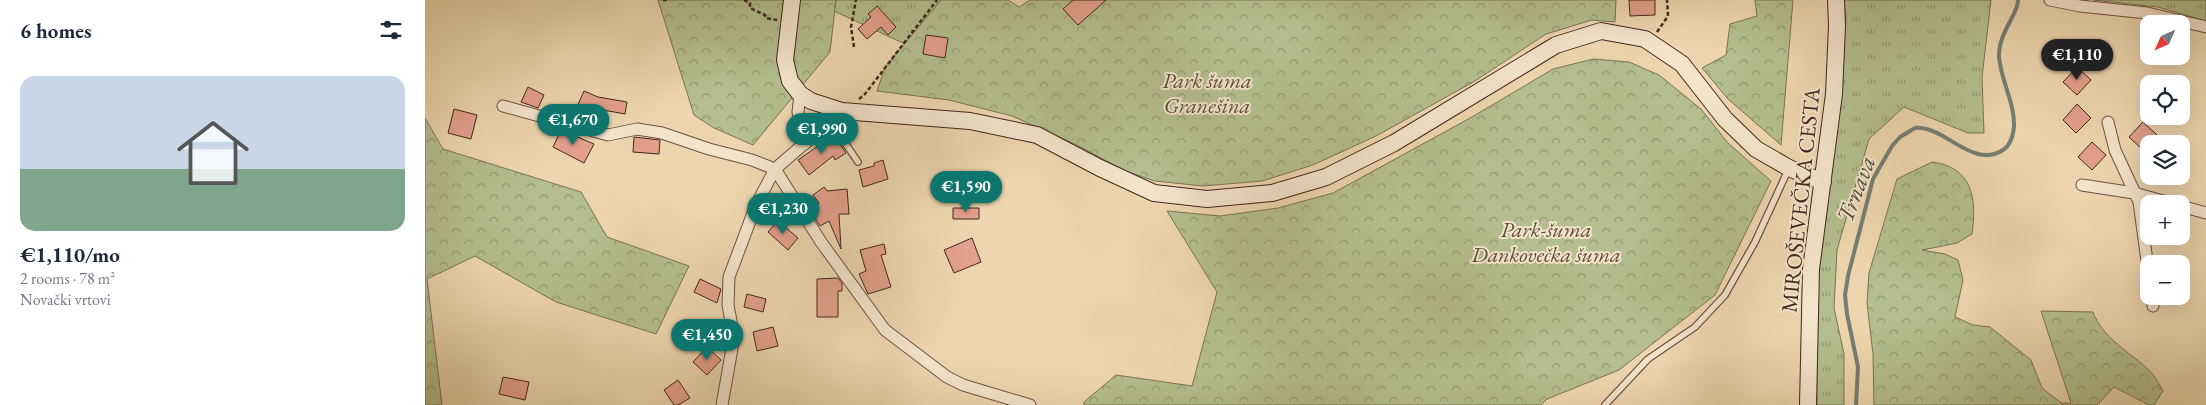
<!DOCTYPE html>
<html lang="en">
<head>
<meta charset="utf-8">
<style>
	:root { --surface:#fff; --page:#f6f6f7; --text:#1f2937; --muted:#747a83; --line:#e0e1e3; --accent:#0f766e }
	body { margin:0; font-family:"EB Garamond",serif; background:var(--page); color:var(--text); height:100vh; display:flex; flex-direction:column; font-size:19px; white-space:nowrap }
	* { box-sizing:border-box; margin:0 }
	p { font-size:16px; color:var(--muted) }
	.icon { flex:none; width:28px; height:28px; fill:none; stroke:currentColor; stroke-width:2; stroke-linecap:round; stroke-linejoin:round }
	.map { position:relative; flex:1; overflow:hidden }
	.drawer { display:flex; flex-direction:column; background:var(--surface); width:425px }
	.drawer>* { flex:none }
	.needle { width:32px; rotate:225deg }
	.controls { position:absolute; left:1715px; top:15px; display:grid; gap:10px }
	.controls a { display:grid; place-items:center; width:50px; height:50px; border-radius:10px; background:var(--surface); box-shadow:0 5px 20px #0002; font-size:25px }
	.price { position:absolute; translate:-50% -42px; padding:0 11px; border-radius:18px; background:var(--accent); color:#fff; font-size:16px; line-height:32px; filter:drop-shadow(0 1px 2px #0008) }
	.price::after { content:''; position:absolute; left:50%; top:30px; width:15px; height:11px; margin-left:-8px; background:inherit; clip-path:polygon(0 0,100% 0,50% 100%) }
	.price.current { background:#222; color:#fff }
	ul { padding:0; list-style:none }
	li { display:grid; align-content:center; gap:10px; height:265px; padding:0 20px }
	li+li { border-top:1px solid var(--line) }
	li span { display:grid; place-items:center; height:155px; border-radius:15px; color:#555 }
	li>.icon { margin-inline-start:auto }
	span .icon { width:90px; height:90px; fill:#fffc; stroke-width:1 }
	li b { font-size:21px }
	h2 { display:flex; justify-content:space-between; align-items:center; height:60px; padding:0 20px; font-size:21px }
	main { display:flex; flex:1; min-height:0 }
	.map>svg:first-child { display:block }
	.grass { fill:url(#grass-tufts); stroke:#7a7256 }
	.forest { fill:url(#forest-crowns); stroke:#7a7256 }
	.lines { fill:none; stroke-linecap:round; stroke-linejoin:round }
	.stream { stroke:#757e73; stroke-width:4 }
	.building { fill:#e3a08c; stroke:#40261d }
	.lane-casing { stroke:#6b5242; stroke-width:8 }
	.street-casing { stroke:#6b5242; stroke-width:13 }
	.secondary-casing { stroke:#40261d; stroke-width:18 }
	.path { stroke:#40261d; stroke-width:2.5; stroke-dasharray:4 2.5; stroke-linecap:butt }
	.lane { stroke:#f3e4cb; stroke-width:5.5 }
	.street { stroke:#f3e4cb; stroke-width:11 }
	.secondary { stroke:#f3e4cb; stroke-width:16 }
	.labels { text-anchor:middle; stroke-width:4; stroke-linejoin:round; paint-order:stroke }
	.park-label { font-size:22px; font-style:italic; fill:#5d4c39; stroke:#f3e4cb }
	.street-label { font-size:22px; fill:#40261d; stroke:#f3e4cb }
	.water-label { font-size:24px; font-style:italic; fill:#564b41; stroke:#f3e4cb }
</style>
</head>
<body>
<main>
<section class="drawer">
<h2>6 homes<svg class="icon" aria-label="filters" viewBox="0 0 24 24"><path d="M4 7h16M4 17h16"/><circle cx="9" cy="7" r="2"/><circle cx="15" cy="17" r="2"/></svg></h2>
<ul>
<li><span style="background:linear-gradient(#c9d6e8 60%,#7fa58c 0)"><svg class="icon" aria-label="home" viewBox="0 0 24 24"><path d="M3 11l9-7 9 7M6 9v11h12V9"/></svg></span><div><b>€1,110/mo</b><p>2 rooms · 78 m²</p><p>Novački vrtovi</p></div></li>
</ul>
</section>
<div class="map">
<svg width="1781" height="405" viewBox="0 0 1781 405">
	<defs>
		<pattern id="grass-tufts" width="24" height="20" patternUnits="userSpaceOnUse" patternTransform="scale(1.25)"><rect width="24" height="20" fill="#b4be8e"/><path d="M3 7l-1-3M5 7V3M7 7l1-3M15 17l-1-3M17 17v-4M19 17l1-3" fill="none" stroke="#949a73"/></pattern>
		<pattern id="forest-crowns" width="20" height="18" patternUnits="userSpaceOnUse" patternTransform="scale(1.25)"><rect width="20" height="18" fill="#b4be8e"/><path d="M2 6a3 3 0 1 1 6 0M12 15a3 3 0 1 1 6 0" fill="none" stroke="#949a73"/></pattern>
	</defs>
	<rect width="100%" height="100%" fill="#edd6af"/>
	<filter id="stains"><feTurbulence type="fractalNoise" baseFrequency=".004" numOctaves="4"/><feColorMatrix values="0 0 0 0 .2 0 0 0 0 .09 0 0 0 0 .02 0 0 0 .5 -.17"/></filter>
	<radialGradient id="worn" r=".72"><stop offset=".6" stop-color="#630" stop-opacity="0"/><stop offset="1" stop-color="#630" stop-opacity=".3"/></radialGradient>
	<!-- grass -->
	<path class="grass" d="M 411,0 L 516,0 L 480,44 L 409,11 Z
		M 1419,0 L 1566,0 L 1557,77 L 1559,133 L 1543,133 L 1479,107 L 1444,139 L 1412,250 L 1409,308 L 1419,354 L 1419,405 L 1392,405 L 1391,277 L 1408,164 L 1421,19 Z
		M 1669,0 L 1781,0 L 1781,21 L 1733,7 Z"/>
	<!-- forest -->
	<path class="forest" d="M 233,0 L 411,0 L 405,52 L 328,145 L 289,128 L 269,115 Z
		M 516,0 L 583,0 L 594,7 L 605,0 L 1191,0 L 1190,22 L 1167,20 L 1121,34 L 1050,81 L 951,136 L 888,165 L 837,181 L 778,186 L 730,181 L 700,171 L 652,145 L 587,116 L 524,100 L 452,91 L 460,67 Z
		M 1330,0 L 1368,0 L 1356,145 L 1303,99 L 1277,68 L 1301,55 L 1305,24 L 1332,16 Z
		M 1168,59 L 1204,62 L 1234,75 L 1276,109 L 1303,143 L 1346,181 L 1290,295 L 1194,370 L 1122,399 L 1116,405 L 659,405 L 659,402 L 691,375 L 767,386 L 792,292 L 742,211 L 795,216 L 853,208 L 908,193 L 1047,117 L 1128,69 Z
		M 0,118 L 18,149 L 156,192 L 182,237 L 264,266 L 231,334 L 131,302 L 50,256 L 2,279 L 17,405 L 0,405 Z
		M 1507,162 C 1548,167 1552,199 1547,234 L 1532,243 L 1497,250 L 1520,254 L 1533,260 L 1538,280 L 1530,317 L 1548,325 L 1565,327 L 1606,360 L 1617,388 L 1636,403 L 1646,403 L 1616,311 L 1668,312 C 1677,338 1706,353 1725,371 C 1730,376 1734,384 1738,391 L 1729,405 L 1724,405 L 1689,387 L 1672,405 L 1449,405 L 1448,354 L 1442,303 L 1444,273 L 1472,179 Z"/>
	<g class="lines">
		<!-- stream -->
		<path class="stream" d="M 1431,405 L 1433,367 L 1422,314 L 1420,295 L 1423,276 L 1448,179 L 1467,146 L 1475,137 L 1490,128 C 1519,125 1548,170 1578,150 C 1586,145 1588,136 1589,127 C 1590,103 1576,81 1574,57 C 1573,33 1594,13 1593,0"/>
	</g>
	<!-- building -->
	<path class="building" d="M 648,0 L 681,0 L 653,25 L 638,9 Z
		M 1204,0 L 1230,0 L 1230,15 L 1205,16 Z
		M 452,6 L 471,27 L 463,35 L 456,27 L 442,39 L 433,29 L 446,17 L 443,14 Z
		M 501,35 L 523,38 L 520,58 L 498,54 Z
		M 1652,67 L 1666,80 L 1652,95 L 1638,82 Z
		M 103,87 L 119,95 L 113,108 L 96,102 Z
		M 159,91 L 173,97 L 202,102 L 200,114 L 167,108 L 164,115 L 151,109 Z
		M 1652,104 L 1666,118 L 1651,133 L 1638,120 Z
		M 29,109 L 52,115 L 46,139 L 23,133 Z
		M 1718,122 L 1732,135 L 1718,150 L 1704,137 Z
		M 136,130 L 169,144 L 159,163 L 128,147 Z
		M 409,135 L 421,153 L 410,160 L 408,156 L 384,175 L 373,160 Z
		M 209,137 L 235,140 L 234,154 L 208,152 Z
		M 1667,142 L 1681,155 L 1667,170 L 1653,157 Z
		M 458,160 L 463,179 L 438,187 L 434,170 L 449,166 L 449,163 Z
		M 399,187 L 402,191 L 422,189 L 424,214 L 414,214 L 416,249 L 404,221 L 395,226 L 384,209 L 394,203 L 388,195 Z
		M 528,208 L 554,208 L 554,219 L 528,219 Z
		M 353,221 L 373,238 L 363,250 L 343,232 Z
		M 547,238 L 556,262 L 529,273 L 519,250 Z
		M 459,244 L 461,254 L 456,255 L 466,287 L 443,294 L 434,274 L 441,271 L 435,250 Z
		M 413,278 L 417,283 L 417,291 L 413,291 L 413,317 L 392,317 L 392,279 Z
		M 275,279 L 296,289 L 292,303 L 269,292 Z
		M 322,294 L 341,299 L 338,312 L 319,307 Z
		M 348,327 L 353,346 L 332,351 L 328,332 Z
		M 282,347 L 296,360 L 282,375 L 268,362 Z
		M 78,377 L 104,382 L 100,400 L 74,394 Z
		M 253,380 L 265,398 L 253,405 L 249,405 L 239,390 Z"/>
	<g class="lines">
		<!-- lane casing -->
		<g class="lane-casing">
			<path id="lane" d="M 406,122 L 433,162
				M 1180,405 L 1223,359 L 1270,327 L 1300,295 L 1330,242 L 1364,168"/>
		</g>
		<!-- street casing -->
		<g class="street-casing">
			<path id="street" d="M 1625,0 L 1655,6 L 1722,13 L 1781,27
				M 375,94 L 373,112 L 380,144
				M 78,106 L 183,135 L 212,129 L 237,133 L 284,149 L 327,160 L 350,169 L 396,242 L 460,330 L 522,377 L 538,385 L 605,405
				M 1683,122 L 1690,150 L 1714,202 L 1724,276
				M 1657,185 L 1709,193 L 1749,204
				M 1756,206 L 1781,213
				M 1727,296 L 1728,306
				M 297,405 L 309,337 L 303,305 L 304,277 L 331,205 L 350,169 L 417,111"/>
		</g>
		<!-- secondary casing -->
		<g class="secondary-casing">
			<path id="secondary" d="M 367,0 L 360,60 L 365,81 L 375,94 L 386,101 L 417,111 L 545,121 L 612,135 L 675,168 L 729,193 L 782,199 L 847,193 L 901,177 L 969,143 L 1131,45 L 1176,31 L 1220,39 L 1257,64 L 1300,119 L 1331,149 L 1364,168 L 1398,182
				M 1383,405 L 1386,269 L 1409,94 L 1412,26 L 1411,0"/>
		</g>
		<!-- path -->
		<path class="path" d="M 238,0 L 244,0
			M 319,0 L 325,3 L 325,8 L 340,15 L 341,18 L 352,20
			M 1232,32 L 1243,16 L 1242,0
			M 429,47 L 426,27 L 431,0
			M 434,99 L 440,94 L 512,0"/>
		<!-- lane -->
		<use href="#lane" class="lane"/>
		<!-- street -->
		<use href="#street" class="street"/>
		<!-- secondary -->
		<use href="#secondary" class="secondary"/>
	</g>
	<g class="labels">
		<!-- park labels -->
		<g class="park-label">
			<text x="782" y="88">Park šuma<tspan x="782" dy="25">Granešina</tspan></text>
			<text x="1121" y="237">Park-šuma<tspan x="1121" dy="25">Dankovečka šuma</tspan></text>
		</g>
		<!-- street labels -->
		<g class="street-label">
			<text transform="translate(1375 200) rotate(-84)" y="8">MIROŠEVEČKA CESTA</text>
		</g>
		<!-- water labels -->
		<g class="water-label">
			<text transform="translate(1431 189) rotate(-69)" y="8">Trnava</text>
		</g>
	</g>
	<rect width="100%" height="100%" filter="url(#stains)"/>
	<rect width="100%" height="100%" fill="url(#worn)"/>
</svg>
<div class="controls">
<a><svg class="needle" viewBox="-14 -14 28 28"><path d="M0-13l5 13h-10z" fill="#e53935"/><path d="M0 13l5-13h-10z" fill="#747a83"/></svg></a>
<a><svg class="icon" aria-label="locate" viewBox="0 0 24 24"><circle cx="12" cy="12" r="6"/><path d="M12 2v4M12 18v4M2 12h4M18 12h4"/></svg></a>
<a><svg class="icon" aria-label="layers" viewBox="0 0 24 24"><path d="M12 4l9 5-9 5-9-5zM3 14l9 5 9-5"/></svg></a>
<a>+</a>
<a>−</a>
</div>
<b class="price current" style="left:1652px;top:81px">€1,110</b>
<b class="price" style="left:148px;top:146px">€1,670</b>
<b class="price" style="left:397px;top:155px">€1,990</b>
<b class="price" style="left:541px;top:213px">€1,590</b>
<b class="price" style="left:358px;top:235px">€1,230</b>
<b class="price" style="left:282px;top:361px">€1,450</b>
</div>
</main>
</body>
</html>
